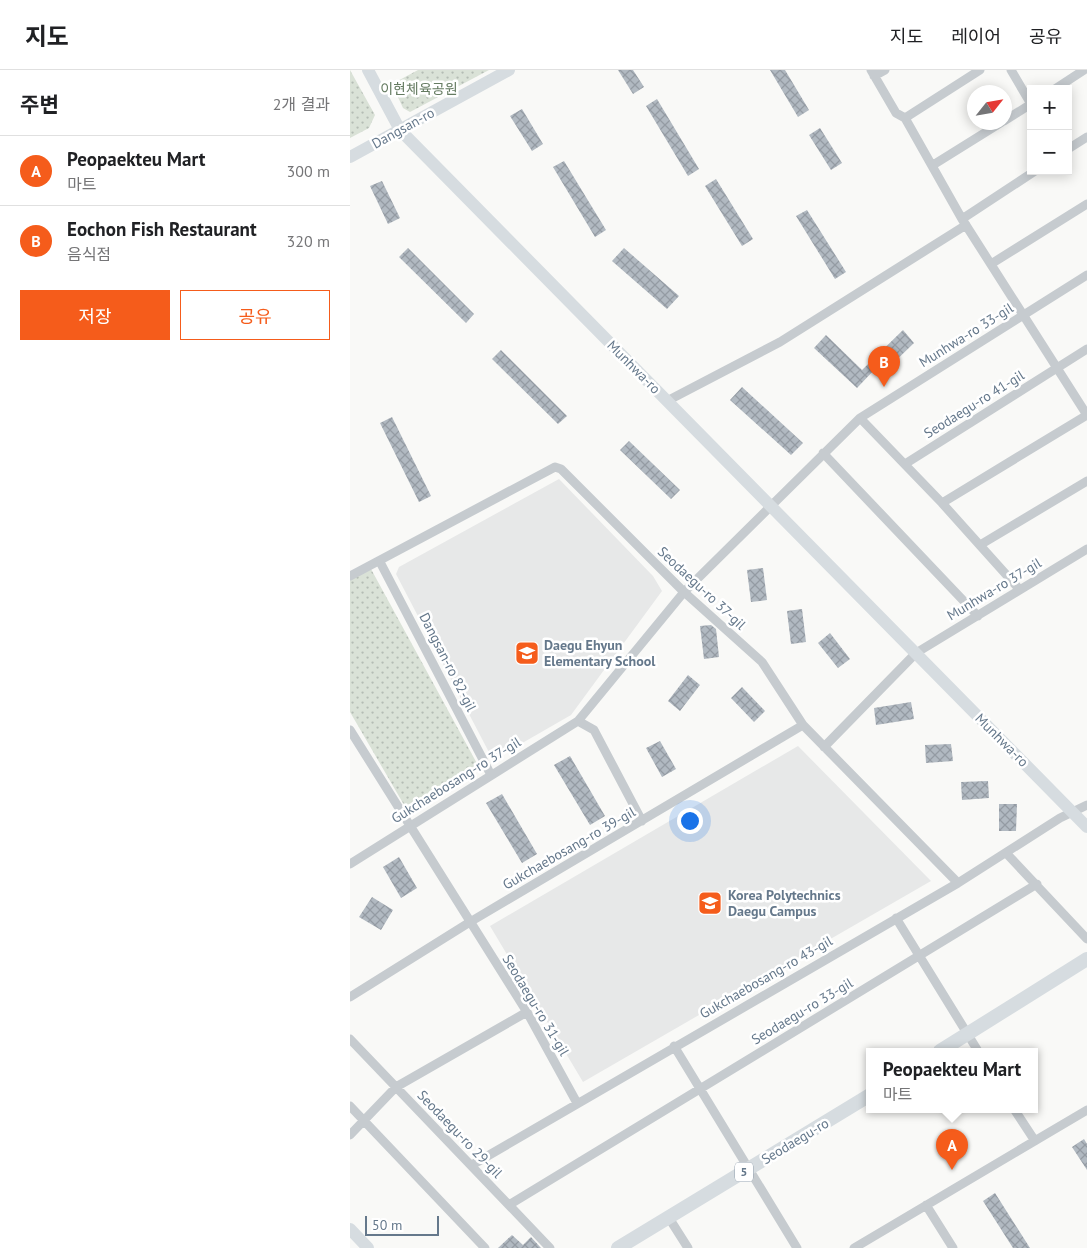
<!DOCTYPE html>
<html lang="ko">
<meta charset="utf-8">
<style>
body{margin:0;font-family:"PT Sans","Noto Sans KR",sans-serif;background:#f2f2f2;color:#202124}
.controls{position:absolute;right:15px;top:15px;display:grid;overflow:hidden;border-radius:0px;box-shadow:0 2px 12px #0003}
.controls button{width:45px;height:45px;display:grid;place-items:center;padding:0;border:0;border-bottom:1px solid #e0e0e0;background:#fff;color:#202124;font:25px sans-serif}
.compass{position:absolute;left:617px;top:15px;width:45px;height:45px;border-radius:50%;background:#fff;box-shadow:0 2px 12px #0003;rotate:59deg}
.scale{position:absolute;left:15px;bottom:12px;width:74px;box-sizing:border-box;padding-left:5px;border:2px solid #65788b;border-top:0;font-size:14px;line-height:18px;white-space:nowrap;color:#65788b;-webkit-text-stroke:4px #fff;paint-order:stroke}
.you{position:absolute;left:339px;top:750px;width:18px;height:18px;margin:-12px;border:4px solid #fff;border-radius:50%;background:#1a73e8;box-shadow:0 0 0 8px #1a73e833}
.badge{display:grid;place-items:center;width:32px;height:32px;border-radius:50%;background:#f55c1b;color:#fff;font-size:16px;font-weight:700}
.pin{position:absolute;translate:-50% -41px;filter:drop-shadow(0 1px 2px #0008)}
.pin::after{content:'';position:absolute;top:26px;width:18px;height:15px;background:inherit;clip-path:polygon(0 0,100% 0,50% 100%)}
.popup{position:absolute;left:516px;top:978px;width:172px;height:65px;box-sizing:border-box;display:grid;place-content:center;border-radius:0px;background:#fff;filter:drop-shadow(0 1px 4px #0005);font-size:16px;white-space:nowrap;color:#757577}
.popup b{font-size:19px;color:#202124}
.popup::after{content:'';position:absolute;left:50%;top:100%;margin-left:-10px;border:10px solid transparent;border-top-color:#fff}
.list{margin:0;padding:0;list-style:none}
h2{display:flex;justify-content:space-between;align-items:center;height:65px;margin:0;padding:0 20px;font-size:21px}
h2 small{font-size:16px;font-weight:400;color:#757577}
.list li{display:grid;grid-template-columns:32px 1fr auto;gap:15px;align-items:center;box-sizing:border-box;height:70px;padding:0 20px;border-top:1px solid #e0e0e0}
.list b{display:block;font-size:19px;white-space:nowrap}
.list p{margin:0;font-size:16px;white-space:nowrap;color:#757577}
.list em{font-size:16px;font-style:normal;color:#757577}
.actions{display:flex;gap:10px;padding:15px 20px}
.actions a{flex:1;padding:11px 0;border:1px solid #f55c1b;border-radius:0px;text-align:center;font-size:18px;color:#f55c1b}
.actions .main{background:#f55c1b;color:#fff}
.map{position:relative;flex:none;width:737px;height:1178px;overflow:hidden}
header{display:flex;align-items:center;gap:30px;box-sizing:border-box;height:70px;padding:0 25px;background:#fff;border-bottom:1px solid #e0e0e0}
header strong{font-size:24px}
nav{display:flex;gap:28px;margin-inline-start:auto;font-size:18px}
main{display:flex}
aside{flex:1;background:#fff}
.map>svg:first-child{display:block}
.built{fill:#e7e8e8}
.grass{fill:url(#grass-dots)}
.building{fill:url(#building-cross-hatch)}
.lines{fill:none;stroke-linecap:round;stroke-linejoin:round}
.minor{stroke:#c6cbcf;stroke-width:9}
.secondary{stroke:#d6dce0;stroke-width:12}
.primary{stroke:#d6dce0;stroke-width:14}
.labels{text-anchor:middle;stroke-width:5;stroke-linejoin:round;paint-order:stroke}
.shield{fill:#fff;stroke:#93a0ae;stroke-width:1}
.shield-label{font-size:12px;font-weight:bold;fill:#65788b}
.park-label{font-size:14px;fill:#657b61;stroke:#fff}
.street-label{font-size:14px;fill:#65788b;stroke:#fff}
.poi-label{font-size:14px;font-weight:bold;fill:#65788b;stroke:#fff;text-anchor:start}
</style>
<header>
<strong>지도</strong>
<nav><a>지도</a><a>레이어</a><a>공유</a></nav>
</header>
<main>
<aside>
<h2>주변<small>2개 결과</small></h2>
<ul class="list">
<li><span class="badge">A</span><div><b>Peopaekteu Mart</b><p>마트</p></div><em>300 m</em></li>
<li><span class="badge">B</span><div><b>Eochon Fish Restaurant</b><p>음식점</p></div><em>320 m</em></li>
</ul>
<div class="actions"><a class="main">저장</a><a>공유</a></div>
</aside>
<div class="map">
<svg width="737" height="1178" viewBox="0 0 737 1178">
<defs>
<pattern id="grass-dots" width="8" height="8" patternUnits="userSpaceOnUse" patternTransform="scale(1.25)"><rect width="8" height="8" fill="#dae2d7"/><path d="M2 2h.1M6 6h.1" fill="none" stroke="#b4bcb4" stroke-width="1.8" stroke-linecap="round"/></pattern>
<pattern id="building-cross-hatch" width="8" height="8" patternUnits="userSpaceOnUse" patternTransform="scale(1.25)"><rect width="8" height="8" fill="#b1b9c1"/><path d="M0 0l8 8M0 8l8-8" fill="none" stroke="#949ba3"/></pattern>
</defs>
<rect width="100%" height="100%" fill="#f9f9f7"/>
<!-- built -->
<path class="built" d="M209 409 303 506 312 521 221 645 143 690 46 504 49 497Z
M448 676 581 811 233 1012 140 856Z"/>
<!-- grass -->
<path class="grass" d="M0 0 25 45 19 58 0 68Z
M68 0H139L60 42 53 38 42 14Z
M21 499 130 699 57 740 0 642V510Z"/>
<!-- building -->
<path class="building" d="M268 0H283L294 17 283 24Z
M420 0H435L459 40 448 47Z
M307 29 349 99 338 106 296 36Z
M172 39 193 74 182 81 160 46Z
M470 58 492 93 481 100 459 65Z
M214 91 256 160 245 167 203 97Z
M366 109 403 169 392 176 355 116Z
M32 111 50 148 38 154 20 116Z
M457 140 496 202 485 209 446 146Z
M58 178 124 244 116 253 49 187Z
M274 178 329 226 317 239 262 191Z
M553 260 564 273 532 304 526 298 507 318 464 278 476 265 512 300Z
M151 280 217 346 208 354 142 289Z
M392 317 453 373 441 385 380 330Z
M42 347 81 426 69 432 30 353Z
M279 371 330 420 321 429 270 380Z
M413 498 417 530 401 532 397 500Z
M452 539 456 572 441 574 437 541Z
M361 555 366 559 369 587 354 589 350 556Z
M480 563 500 589 488 598 468 573Z
M338 605 350 615 330 641 318 631Z
M392 617 415 641 404 652 381 628Z
M561 632 564 649 526 655 524 638Z
M310 671 326 699 312 707 296 678Z
M601 674 603 691 576 693 575 675Z
M220 686 255 746 240 755 204 695Z
M638 711 639 728 612 730 611 712Z
M152 724 187 784 172 793 136 733Z
M649 734H667L666 761H649Z
M49 787 67 818 51 828 33 797Z
M22 827 43 840 31 860 9 847Z
M734 1069 737 1074V1100L722 1077Z
M645 1123 680 1178H663L633 1131Z
M162 1165 173 1175 181 1167 191 1178H148Z"/>
<g class="lines">
<!-- minor -->
<path class="minor" d="M521 0 546 43 555 48
M661 0 681 34
M524 6 535 0
M705 19 734 0
M555 48 612 149 737 345
M555 48 630 0
M654 51 681 34
M718 79 737 67
M583 95 652 52
M612 149 685 101
M641 194 737 134
M317 331 430 272 616 155
M510 348 592 433 670 520
M473 383 628 546
M555 394 737 279
M592 433 737 345
M630 475 737 411
M30 492 141 705
M0 506 205 397 211 399 334 522 412 592 453 655 608 813
M228 651 244 660 292 751
M0 660 177 942 227 1033
M474 677 566 583 737 479
M657 784 737 869
M0 794 228 651 334 522 510 348 737 205
M546 848 628 981
M0 927 120 852 453 655
M0 969 200 1178
M324 976 447 1178
M0 1036 135 1178
M664 1039 685 1071
M0 1065 46 1017 177 942
M122 1095 608 813 710 748 737 735
M159 1135 687 814
M576 1135 603 1178
M319 1148 338 1178
M504 1178 737 1040"/>
<!-- secondary -->
<path class="secondary" d="M18 0 50 60 737 757
M0 87 159 0
M0 1159 18 1178"/>
<!-- primary -->
<path class="primary" d="M590 981 737 889
M268 1178 520 1025"/>
</g>
<!-- icons -->
<defs>
<g id="school-square" transform="scale(1.25)"><rect x="-9" y="-9" width="18" height="18" rx="4" fill="#f55c1b" stroke="#fff"/><path d="M0-5L7-2L0 1L-7-2ZM-4 1L0 2.5L4 1V4Q0 6-4 4Z" fill="#fff"/></g>
</defs>
<g fill-rule="evenodd">
<use href="#school-square" x="177" y="583"/>
<use href="#school-square" x="360" y="833"/>
</g>
<g class="labels">
<!-- shield labels -->
<rect class="shield" x="385" y="1092.5" width="18" height="19" rx="4"/>
<g class="shield-label">
<text x="394" y="1106">5</text>
</g>
<!-- park labels -->
<g class="park-label">
<text x="69" y="24">이현체육공원</text>
</g>
<!-- street labels -->
<g class="street-label">
<text transform="translate(53 58) rotate(-29)" y="5">Dangsan-ro</text>
<text transform="translate(616 265) rotate(-32)" y="5">Munhwa-ro 33-gil</text>
<text transform="translate(284 297) rotate(45)" y="5">Munhwa-ro</text>
<text transform="translate(624 334) rotate(-32)" y="5">Seodaegu-ro 41-gil</text>
<text transform="translate(352 518) rotate(43)" y="5">Seodaegu-ro 37-gil</text>
<text transform="translate(644 519) rotate(-31)" y="5">Munhwa-ro 37-gil</text>
<text transform="translate(98 592) rotate(63)" y="5">Dangsan-ro 82-gil</text>
<text transform="translate(652 670) rotate(45)" y="5">Munhwa-ro</text>
<text transform="translate(106 710) rotate(-32)" y="5">Gukchaebosang-ro 37-gil</text>
<text transform="translate(219 778) rotate(-30)" y="5">Gukchaebosang-ro 39-gil</text>
<text transform="translate(416 907) rotate(-30)" y="5">Gukchaebosang-ro 43-gil</text>
<text transform="translate(186 935) rotate(59)" y="5">Seodaegu-ro 31-gil</text>
<text transform="translate(452 941) rotate(-31)" y="5">Seodaegu-ro 33-gil</text>
<text transform="translate(110 1064) rotate(46)" y="5">Seodaegu-ro 29-gil</text>
<text transform="translate(445 1071) rotate(-31)" y="5">Seodaegu-ro</text>
</g>
<!-- poi labels -->
<g class="poi-label">
<text x="194" y="580">Daegu Ehyun<tspan x="194" dy="16">Elementary School</tspan></text>
<text x="378" y="830">Korea Polytechnics<tspan x="378" dy="16">Daegu Campus</tspan></text>
</g>
</g>
</svg>
<div class="controls">
<button>+</button>
<button>−</button>
</div>
<svg class="compass" viewBox="-18 -18 36 36"><path d="M0-13l5 13h-10z" fill="#e53935"/><path d="M0 13l5-13h-10z" fill="#757577"/></svg>
<div class="scale">50 m</div>
<div class="you"></div>
<div class="pin badge" style="left:602px;top:1100px">A</div>
<div class="popup"><b>Peopaekteu Mart</b>마트</div>
<div class="pin badge" style="left:534px;top:317px">B</div>
</div>
</main>
